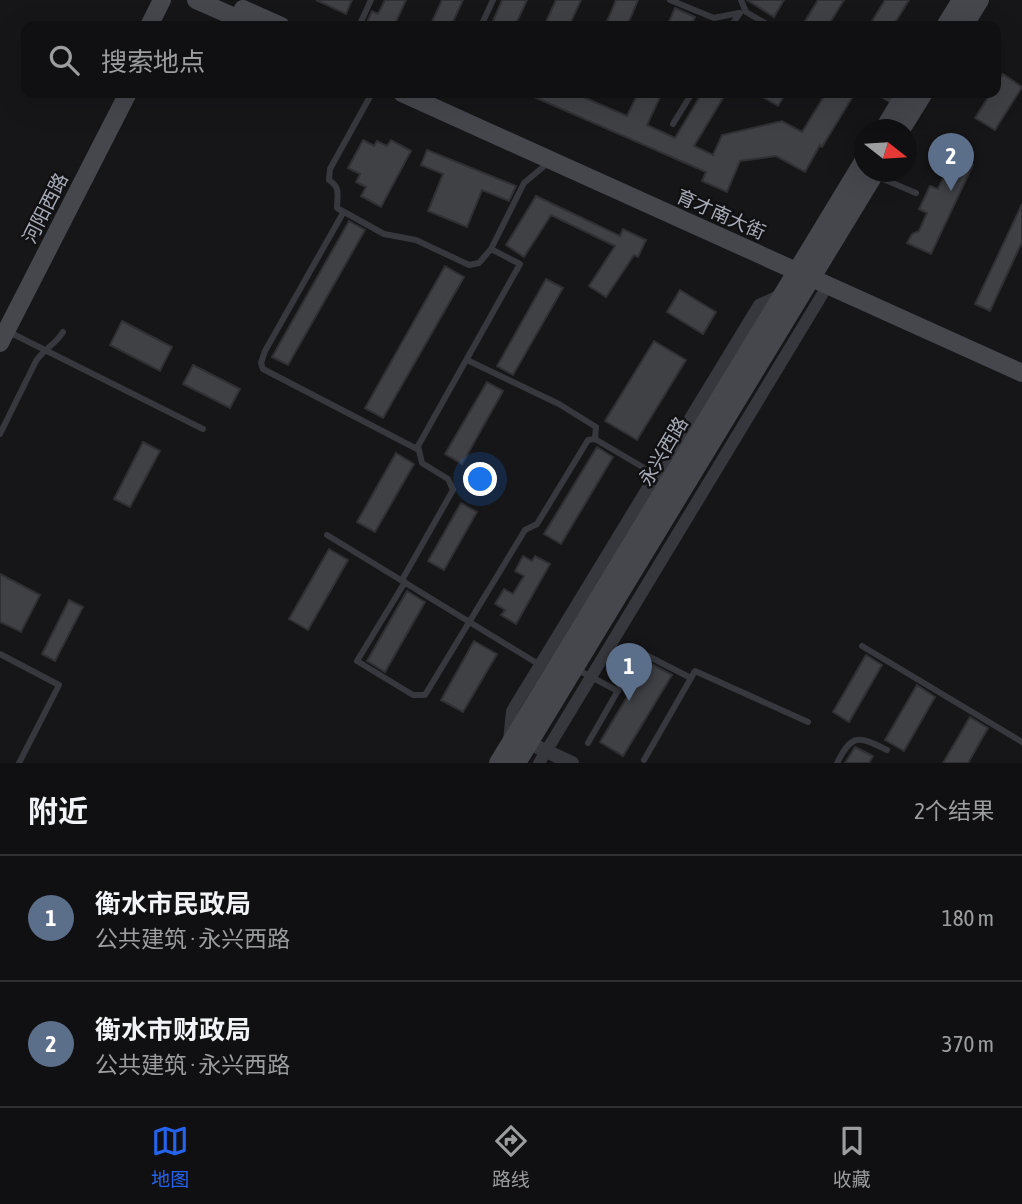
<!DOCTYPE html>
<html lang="zh">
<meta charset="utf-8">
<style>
body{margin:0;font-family:"Asap Condensed","Noto Sans SC",sans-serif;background:#19191b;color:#f1f3f6}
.compass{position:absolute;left:854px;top:119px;width:63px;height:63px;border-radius:50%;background:#101012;box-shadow:0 7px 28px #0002;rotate:107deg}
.you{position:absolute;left:481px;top:480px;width:24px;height:24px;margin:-18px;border:5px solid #fff;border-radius:50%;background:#1a73e8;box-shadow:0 0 0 10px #1a73e833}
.badge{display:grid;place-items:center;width:46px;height:46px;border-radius:50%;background:#2563eb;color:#fff;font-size:23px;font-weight:700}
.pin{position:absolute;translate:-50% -58px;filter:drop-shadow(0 2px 4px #0008)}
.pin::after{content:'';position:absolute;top:37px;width:24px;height:21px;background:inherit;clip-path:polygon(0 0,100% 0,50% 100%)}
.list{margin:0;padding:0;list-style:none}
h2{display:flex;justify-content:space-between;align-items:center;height:91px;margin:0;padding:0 28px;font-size:30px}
h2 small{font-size:23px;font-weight:400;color:#9c9d9f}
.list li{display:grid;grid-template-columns:46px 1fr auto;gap:21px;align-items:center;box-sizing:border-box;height:126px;padding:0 28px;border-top:2px solid #303032}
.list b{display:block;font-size:26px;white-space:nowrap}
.list p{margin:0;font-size:23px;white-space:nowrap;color:#9c9d9f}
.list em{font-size:23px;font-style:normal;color:#9c9d9f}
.icon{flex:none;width:38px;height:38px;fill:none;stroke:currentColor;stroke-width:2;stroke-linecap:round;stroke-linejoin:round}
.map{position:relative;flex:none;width:1022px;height:763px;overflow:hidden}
.search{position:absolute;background:#101012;box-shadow:0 7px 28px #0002;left:21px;right:21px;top:21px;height:77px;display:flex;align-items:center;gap:18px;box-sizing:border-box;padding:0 24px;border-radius:14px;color:#9c9d9f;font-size:26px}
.sheet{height:343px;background:#101012}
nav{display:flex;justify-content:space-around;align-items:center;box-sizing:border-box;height:98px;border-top:2px solid #303032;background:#101012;font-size:19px;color:#9c9d9f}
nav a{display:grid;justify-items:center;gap:4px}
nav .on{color:#2563eb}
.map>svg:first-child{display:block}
.building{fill:#404145;stroke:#303034;stroke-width:2}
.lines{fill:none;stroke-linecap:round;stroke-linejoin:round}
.service{stroke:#37383d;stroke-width:6}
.minor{stroke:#37383d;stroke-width:12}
.tertiary{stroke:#37383d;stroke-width:14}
.secondary{stroke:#45474d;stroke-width:18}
.labels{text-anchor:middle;stroke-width:5;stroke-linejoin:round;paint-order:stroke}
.street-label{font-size:19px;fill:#a8adb8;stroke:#111113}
</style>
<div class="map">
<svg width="1022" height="763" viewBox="0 0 1022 763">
<rect width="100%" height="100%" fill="#161618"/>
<!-- building -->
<path class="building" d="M316 0H352L346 14Z
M385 0H406L394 26H377L367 22 372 11 378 14Z
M442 0H463L451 26H430Z
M502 0H527L515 26H491Z
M556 0H581L569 26H544Z
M616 0H638L627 26H605Z
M747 0H784L774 17Z
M818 0H844L828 26H802Z
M885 0H909L893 26H869Z
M675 8 695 17 691 26H667Z
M1003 74 1022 87 995 130 975 118 991 93H996V85Z
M525 93H574L627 116 638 93H662L647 125 675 138 702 93H726L694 146 713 155 722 135 782 121 802 132 826 93H855L822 147 820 145 805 172 776 156 740 161 727 192 702 181 706 172Z
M756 93H786L778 106Z
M363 140 374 146 377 141 387 146 391 140 411 151 381 207 361 196 366 187 356 182 360 174 348 168Z
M427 150 516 186 509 201 482 190 467 227 428 211 443 174 421 165Z
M949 154 973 165 931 254 907 243 912 234 919 231 927 213 919 209 930 186 938 189 947 169 945 161Z
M536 196 620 236 623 229 646 240 638 257 634 255 606 297 589 286 615 246 551 215 524 257 506 245Z
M1022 204V242L990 311 975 304Z
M349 221 365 230 288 365 272 357Z
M445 266 464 277 383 418 365 408Z
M546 279 563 288 513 375 497 366Z
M680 290 716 312 703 334 667 312Z
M122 321 172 347 160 371 110 345Z
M654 341 686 360 637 440 605 421Z
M193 365 240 389 230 408 183 384Z
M487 382 503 391 462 464 445 454Z
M143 442 160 451 130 507 114 499Z
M597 447 613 457 561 544 544 534Z
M396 453 414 464 375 532 357 522Z
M461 503 477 512 444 570 428 561Z
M329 549 348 560 308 630 289 619Z
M523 556 532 561 535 556 550 564 516 624 501 615 505 610 495 604 504 589 513 594 524 576 515 571Z
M0 574 40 595 21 632 0 622Z
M407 591 425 602 385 672 367 661Z
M69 600 83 607 55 661 42 654Z
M474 641 497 654 463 712 441 700Z
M866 655 882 665 849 722 833 712Z
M648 662 672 675 623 756 600 742Z
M917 685 935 697 904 751 885 740Z
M970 717 988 728 968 763H943Z
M855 747 873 756 869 763H845Z"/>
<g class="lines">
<!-- service -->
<path class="service" d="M670 0 714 18 739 13
M741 0 746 12 770 26
M359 26 371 0
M481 26 493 0
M731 26 740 13
M372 93 330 169 329 180C341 188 337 194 337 208L384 234 416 240 469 265 479 263 491 249
M879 93 896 103
M673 124 692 93
M876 176 916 193
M343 213 265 351 261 363 263 369 417 449
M7 331 203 429
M467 360 559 404 596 427 595 439 656 475
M0 434 36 361C44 349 56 344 63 332
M327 535 540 665
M402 580 453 490 448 479 422 463 418 446 520 264 491 249 524 183 549 162
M405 582 357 661 413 695H425L525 530 537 524 588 440 595 439
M862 646 1022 742
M0 654 59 685 19 763
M576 669 618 691
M588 743 640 652 691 678
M644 760 695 671 808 722
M837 763C852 733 859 736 887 750"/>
<!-- minor -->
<path class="minor" d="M509 741 512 711 759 305 783 294
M539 763 828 285"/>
<!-- tertiary -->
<path class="tertiary" d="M529 743 572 763"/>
<!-- secondary -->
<path class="secondary" d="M196 0 255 26
M243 9 281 26
M149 26 162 0
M945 26 961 0
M964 26 980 0
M402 93 1022 373
M883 130 905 93
M901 130 924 93
M0 343 128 93
M498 763 864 160
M517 763 876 172"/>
</g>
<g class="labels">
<!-- street labels -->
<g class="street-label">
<text transform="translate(45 208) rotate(-63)" y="7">河阳西路</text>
<text transform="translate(721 214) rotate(24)" y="7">育才南大街</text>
<text transform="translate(663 451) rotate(-59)" y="7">永兴西路</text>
</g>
</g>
</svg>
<svg class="compass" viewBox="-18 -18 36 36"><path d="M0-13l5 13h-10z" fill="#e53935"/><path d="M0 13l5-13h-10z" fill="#9c9d9f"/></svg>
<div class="you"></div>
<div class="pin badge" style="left:629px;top:701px;background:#5c6f8a">1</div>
<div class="pin badge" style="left:951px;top:191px;background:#5c6f8a">2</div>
<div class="search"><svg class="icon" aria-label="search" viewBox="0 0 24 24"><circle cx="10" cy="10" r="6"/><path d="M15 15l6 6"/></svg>搜索地点</div>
</div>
<section class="sheet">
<h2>附近<small>2个结果</small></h2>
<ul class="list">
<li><span class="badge" style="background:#5c6f8a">1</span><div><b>衡水市民政局</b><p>公共建筑 · 永兴西路</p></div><em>180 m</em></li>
<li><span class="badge" style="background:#5c6f8a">2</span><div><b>衡水市财政局</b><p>公共建筑 · 永兴西路</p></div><em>370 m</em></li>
</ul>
</section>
<nav>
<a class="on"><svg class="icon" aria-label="map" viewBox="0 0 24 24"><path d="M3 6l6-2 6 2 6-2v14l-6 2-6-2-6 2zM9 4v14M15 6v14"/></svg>地图</a>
<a><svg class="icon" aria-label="directions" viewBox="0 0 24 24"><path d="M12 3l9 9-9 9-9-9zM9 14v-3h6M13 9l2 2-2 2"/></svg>路线</a>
<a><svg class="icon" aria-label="saved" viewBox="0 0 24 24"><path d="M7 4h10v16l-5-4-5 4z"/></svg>收藏</a>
</nav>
